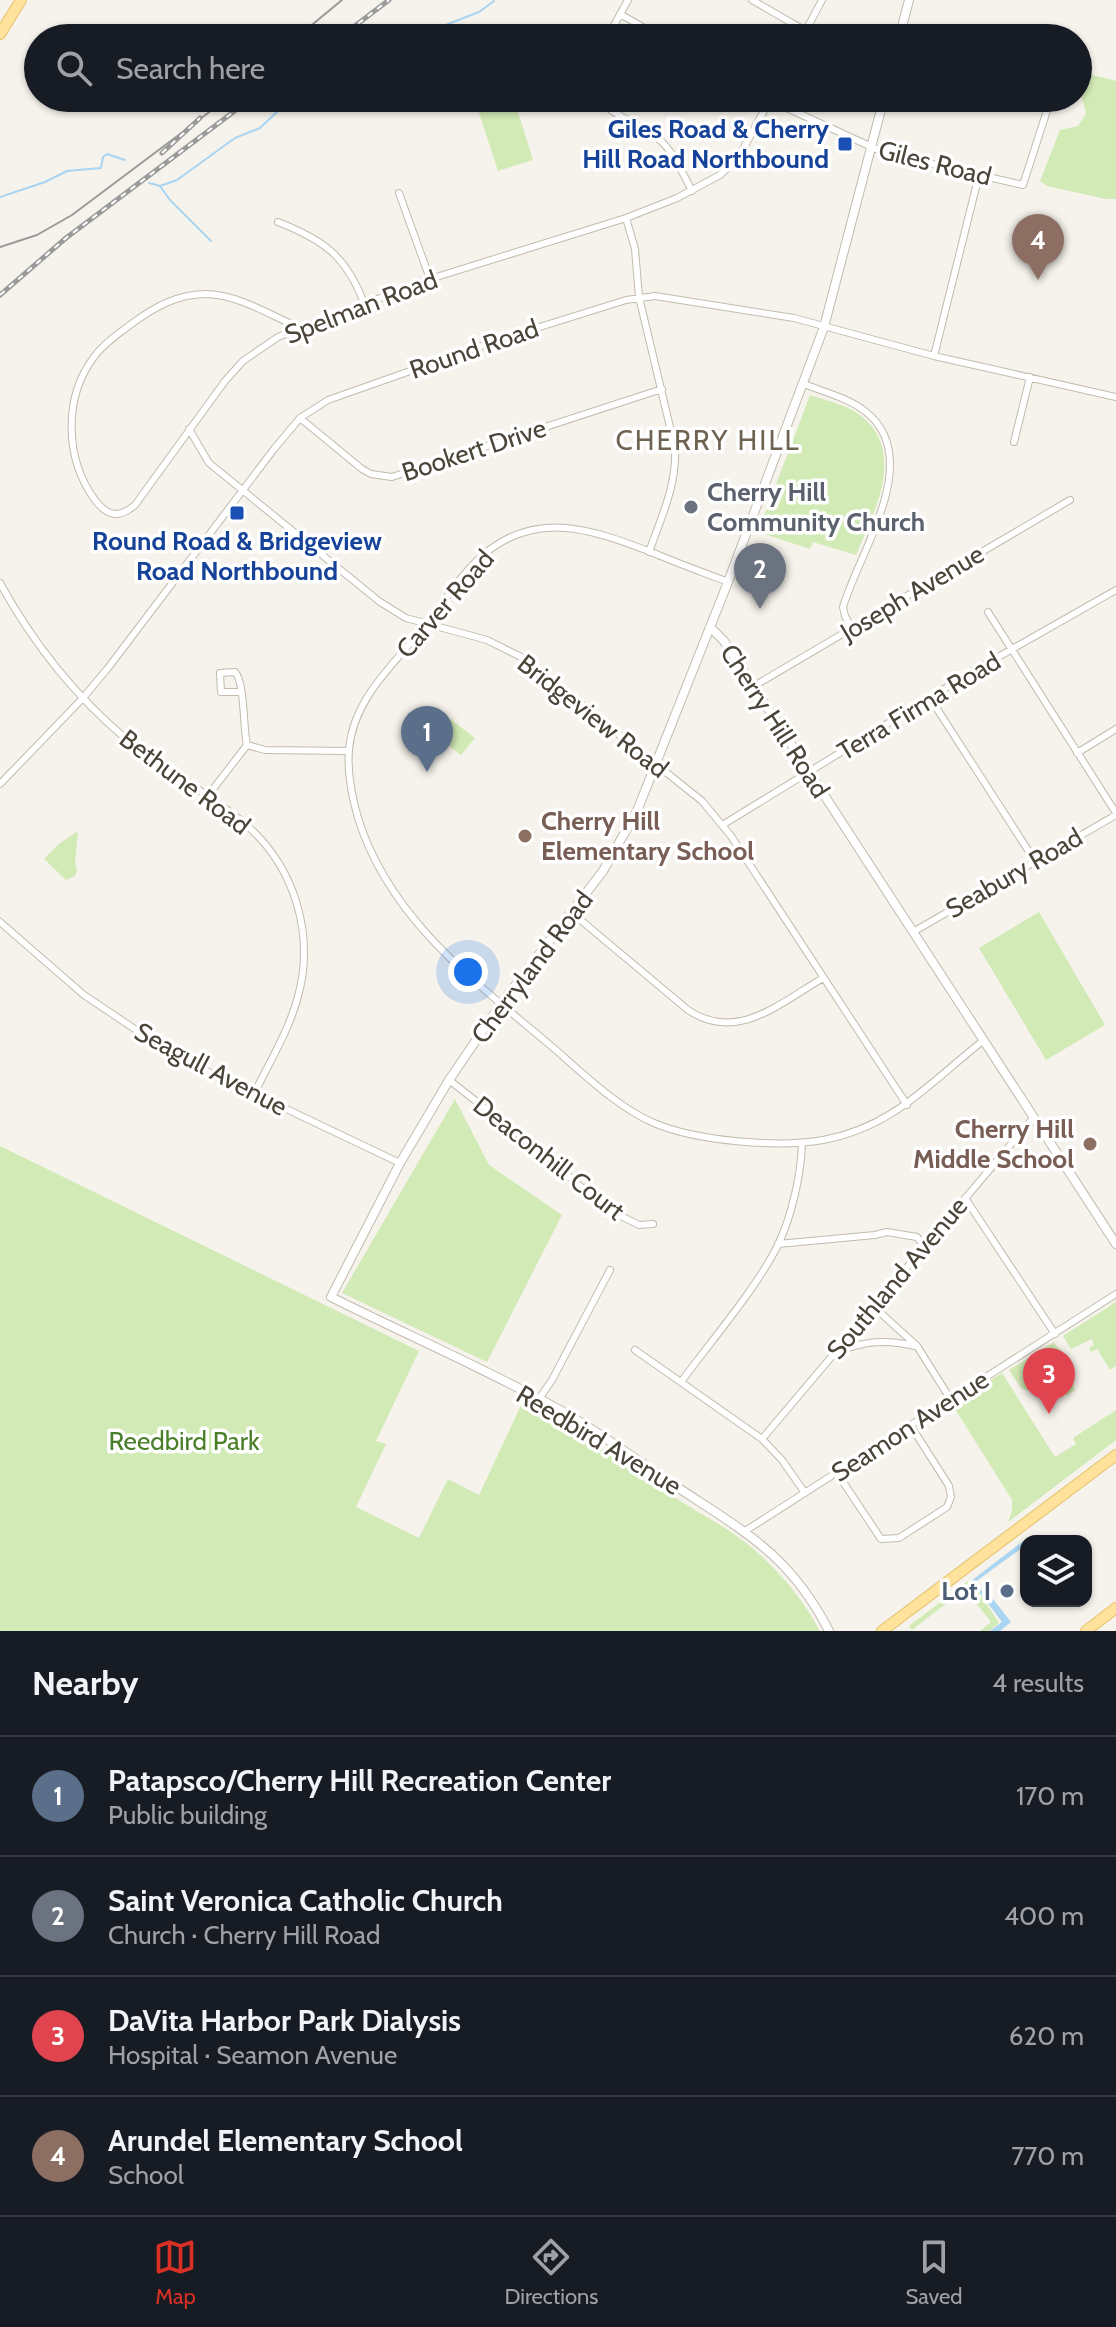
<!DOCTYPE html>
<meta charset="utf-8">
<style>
body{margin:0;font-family:Cabin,sans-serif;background:#20242c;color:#f1f3f6}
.controls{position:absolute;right:24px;bottom:24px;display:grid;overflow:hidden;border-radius:16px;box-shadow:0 2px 6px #0004}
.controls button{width:72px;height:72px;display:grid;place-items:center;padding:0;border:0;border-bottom:2px solid #363941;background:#171b24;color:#f1f3f6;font:40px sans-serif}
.you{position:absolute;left:468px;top:972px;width:28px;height:28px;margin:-20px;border:6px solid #fff;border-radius:50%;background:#1a73e8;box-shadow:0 0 0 12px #1a73e833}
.badge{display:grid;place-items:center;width:52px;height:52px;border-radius:50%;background:#d93025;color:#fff;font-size:26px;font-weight:700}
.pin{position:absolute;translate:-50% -66px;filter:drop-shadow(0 2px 4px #0008)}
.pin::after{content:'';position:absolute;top:42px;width:28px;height:24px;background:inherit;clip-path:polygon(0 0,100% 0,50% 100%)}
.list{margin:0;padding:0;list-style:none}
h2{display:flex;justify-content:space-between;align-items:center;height:104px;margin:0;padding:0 32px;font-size:34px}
h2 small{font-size:26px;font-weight:400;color:#9ea1a6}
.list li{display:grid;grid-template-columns:52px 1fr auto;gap:24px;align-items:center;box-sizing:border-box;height:120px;padding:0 32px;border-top:2px solid #363941}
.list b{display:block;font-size:30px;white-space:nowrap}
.list p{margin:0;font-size:26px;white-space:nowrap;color:#9ea1a6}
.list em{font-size:26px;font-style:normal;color:#9ea1a6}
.icon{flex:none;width:44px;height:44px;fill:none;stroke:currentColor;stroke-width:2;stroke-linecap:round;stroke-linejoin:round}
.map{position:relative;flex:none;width:1116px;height:1631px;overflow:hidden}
.search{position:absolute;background:#171b24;box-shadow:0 2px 6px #0004;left:24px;right:24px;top:24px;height:88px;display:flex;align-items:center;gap:20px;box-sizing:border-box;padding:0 28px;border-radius:44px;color:#9ea1a6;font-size:30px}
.sheet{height:584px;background:#171b24}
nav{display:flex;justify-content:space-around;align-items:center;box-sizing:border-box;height:112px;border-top:2px solid #363941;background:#171b24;font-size:22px;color:#9ea1a6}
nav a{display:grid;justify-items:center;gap:4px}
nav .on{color:#d93025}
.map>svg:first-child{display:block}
.green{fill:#d2eab5}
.water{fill:#a9d4f2}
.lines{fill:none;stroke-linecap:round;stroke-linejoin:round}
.stream{stroke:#a9d4f2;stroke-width:2}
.minor-casing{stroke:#c2bbae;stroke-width:8}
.tertiary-casing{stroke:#c2bbae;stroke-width:10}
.primary-casing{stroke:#e6c16a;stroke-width:12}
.minor{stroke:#fff;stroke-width:6}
.tertiary{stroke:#fff;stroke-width:8}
.primary{stroke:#ffe39c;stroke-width:10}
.tram{stroke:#9a9a9a;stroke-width:2}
.rail-casing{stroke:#9a9a9a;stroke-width:5}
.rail{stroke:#fff;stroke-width:2;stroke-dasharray:6;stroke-linecap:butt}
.transit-dot{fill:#1a4fb4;stroke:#fff;stroke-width:3}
.worship-dot{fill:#6b7280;stroke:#fff;stroke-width:3}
.education-dot{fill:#8d6e63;stroke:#fff;stroke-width:3}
.service-dot{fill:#5c6f8a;stroke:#fff;stroke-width:3}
.labels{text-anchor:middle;stroke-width:7;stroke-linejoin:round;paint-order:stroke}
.transit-label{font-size:26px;font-weight:bold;fill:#164399;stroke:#fff;text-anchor:end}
.street-label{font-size:26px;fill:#4b4439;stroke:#fff}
.worship-label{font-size:26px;font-weight:bold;fill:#5b616d;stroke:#fff;text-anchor:start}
.education-label{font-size:26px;font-weight:bold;fill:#785e54;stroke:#fff;text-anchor:start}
.park-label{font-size:26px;fill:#4a7f2a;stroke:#fff}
.service-label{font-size:26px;font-weight:bold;fill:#4e5e75;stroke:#fff;text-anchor:end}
.neighbourhood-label{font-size:28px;letter-spacing:2px;fill:#6e6250;stroke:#fff}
</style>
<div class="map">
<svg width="1116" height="1631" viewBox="0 0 1116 1631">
<rect width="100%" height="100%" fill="#f6f3ec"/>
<!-- green -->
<path class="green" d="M1085 73 1116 81V199H1106L1047 186 1040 181 1060 130 1078 126 1086 114C1084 98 1075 90 1080 74Z
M514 99 533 160 498 171 478 110Z
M810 395C825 400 843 404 857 413 909 449 874 512 856 555L813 542 810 549 758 532Z
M449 718 475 738 461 755 435 735Z
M78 831 75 863 77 871 75 876 66 880 44 859 60 843Z
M1039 912 1105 1025 1046 1060 979 948Z
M455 1099 489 1165 562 1215 487 1362 342 1293Z
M0 1146 419 1351 376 1441 386 1444 356 1507 419 1538 448 1479 479 1495 522 1403C576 1429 624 1463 673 1496 690 1508 708 1517 725 1528 766 1555 797 1589 820 1631H0Z
M1116 1302V1366L1110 1370 1097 1349 1091 1352 1089 1348 1094 1345 1092 1339 1071 1349 1063 1336Z
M1054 1342 1064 1356 1075 1390 1067 1396 1064 1392 1058 1396 1049 1381 1044 1384 1040 1377 1032 1382 1035 1387 1029 1391 1021 1388 1009 1370Z
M1002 1373 1055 1457 1076 1444 1073 1438 1116 1410V1440L1008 1522 1012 1511V1500L952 1404Z
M968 1581 974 1585 999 1623 989 1631H980L991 1622 965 1589 912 1630 909 1626Z"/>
<!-- water -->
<path class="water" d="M1027 1538 1029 1541H1026V1545L975 1582 983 1592 986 1590 1011 1622 1000 1631H990L1002 1622 971 1581Z"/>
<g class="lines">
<!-- stream -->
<path class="stream" d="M412 38 479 12 494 1
M149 183 160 186 177 180 235 138 260 128 279 110 283 101 289 98
M160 186 170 200 211 241
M0 197 45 182 67 171 101 168 103 157 107 154 125 160"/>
<!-- minor casing -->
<g class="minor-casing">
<path id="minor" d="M752 0 806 31
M620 14 662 38
M607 38 628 0
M802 38 822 0
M1068 38V37
M598 98C614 118 643 124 662 142 675 155 683 174 692 191
M765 98 885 153 1023 185 1051 98
M399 193 430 279
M626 218 635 249 639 297 675 448C677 485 661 518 649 552
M278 222C324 240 346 256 364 303
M298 327C270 315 239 295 207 294 177 294 154 307 130 325 117 335 103 344 94 357 63 398 65 459 95 500 107 516 119 519 135 505L225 381 243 361 278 337 430 279 626 218 677 198 720 175 738 158 771 98
M934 356 979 175
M804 384C824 392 849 398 866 412 925 459 859 552 843 607L845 616 852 629
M300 418 362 469 371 474 392 477 662 389
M189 429 209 463 380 602 406 618 487 640 523 658 702 801 731 836 907 1105
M1014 442 1030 377
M728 582C702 572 677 563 651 552 593 530 537 509 483 555 461 574 445 601 427 624 396 662 353 698 349 750 347 772 352 797 358 818 389 918 473 980 550 1045 582 1072 615 1106 654 1123 696 1141 778 1148 823 1140 894 1127 930 1082 984 1040
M0 583C33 643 73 694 125 738 163 769 207 792 244 823 295 866 316 936 297 1000 288 1032 269 1063 254 1094
M988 612 1116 813
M754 686 1070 500
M241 692H221L220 673 235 672C245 683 243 728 247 745
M930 698 1035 861
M247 745 265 750 349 751
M1077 753 1116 729
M0 784 82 699 108 668 274 449 300 418 328 400 501 339 626 300 655 296 794 318 934 356 1116 397
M207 797 247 745
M724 824 970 673 1116 590
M571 912 688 1010C737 1043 780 1003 823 978
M0 922 84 995 175 1056 400 1163
M913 932 1116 815
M449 1080 527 1141 607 1209 639 1225 653 1224
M965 1198 1055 1334
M778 1244 875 1235 887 1232 917 1237 924 1246
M873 1306 917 1346 951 1400
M635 1350 762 1439 782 1460 805 1493
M837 1352C865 1341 885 1339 915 1346
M681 1382C711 1341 756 1289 778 1245 792 1215 801 1175 802 1143
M539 1399 552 1380 610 1270
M762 1439 1034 1117
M837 1473 881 1539 899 1538 947 1507 951 1497 949 1486 911 1426
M745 1531 1116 1294"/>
</g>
<!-- tertiary casing -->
<g class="tertiary-casing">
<path id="tertiary" d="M899 38 909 0
M710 627 724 641 1116 1244
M829 1631C790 1555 745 1532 677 1487 638 1461 601 1433 560 1410 486 1369 407 1335 331 1297L400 1163 449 1080 501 1004 603 871 637 811 728 582 824 327 884 98"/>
</g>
<!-- primary casing -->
<g class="primary-casing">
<path id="primary" d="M0 34 21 0
M882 1631 1116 1455
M1086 1631 1116 1608"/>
</g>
<!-- minor -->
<use href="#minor" class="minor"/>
<!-- tertiary -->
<use href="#tertiary" class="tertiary"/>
<!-- primary -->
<use href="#primary" class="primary"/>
<!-- tram -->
<path class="tram" d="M296 38 342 0
M0 247 37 235 72 215 228 98"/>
<!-- rail casing -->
<g class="rail-casing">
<path id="rail" d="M339 38 389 0
M162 153 200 118
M0 295 66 238 252 98"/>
</g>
<!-- rail -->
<use href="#rail" class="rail"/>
</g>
<!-- markers -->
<g class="transit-dot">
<rect x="837" y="136" width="16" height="16" rx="4"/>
<rect x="229" y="505" width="16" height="16" rx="4"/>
</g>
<circle class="worship-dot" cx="691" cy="507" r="8"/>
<g class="education-dot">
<circle cx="525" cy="836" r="8"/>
<circle cx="1090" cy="1144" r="8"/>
</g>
<circle class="service-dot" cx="1007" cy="1591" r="8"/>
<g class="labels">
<!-- transit labels -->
<g class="transit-label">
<text x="829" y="138">Giles Road &amp; Cherry<tspan x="829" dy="30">Hill Road Northbound</tspan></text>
<text x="237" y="550" text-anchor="middle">Round Road &amp; Bridgeview<tspan x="237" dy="30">Road Northbound</tspan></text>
</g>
<!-- street labels -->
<g class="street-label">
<text transform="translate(935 163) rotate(14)" y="9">Giles Road</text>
<text transform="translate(361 307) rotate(-21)" y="9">Spelman Road</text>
<text transform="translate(474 349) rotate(-19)" y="9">Round Road</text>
<text transform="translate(474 450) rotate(-18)" y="9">Bookert Drive</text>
<text transform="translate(912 593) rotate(-31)" y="9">Joseph Avenue</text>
<text transform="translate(445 604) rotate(-49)" y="9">Carver Road</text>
<text transform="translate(919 706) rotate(-31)" y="9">Terra Firma Road</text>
<text transform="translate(593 716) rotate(38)" y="9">Bridgeview Road</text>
<text transform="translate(775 721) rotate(57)" y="9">Cherry Hill Road</text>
<text transform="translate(185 782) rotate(37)" y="9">Bethune Road</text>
<text transform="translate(1014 873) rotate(-30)" y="9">Seabury Road</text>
<text transform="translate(532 967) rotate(-53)" y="9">Cherryland Road</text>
<text transform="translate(211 1069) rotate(28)" y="9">Seagull Avenue</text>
<text transform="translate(549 1158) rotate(38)" y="9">Deaconhill Court</text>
<text transform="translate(897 1278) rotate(-50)" y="9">Southland Avenue</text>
<text transform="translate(910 1426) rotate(-33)" y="9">Seamon Avenue</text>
<text transform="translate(599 1440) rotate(31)" y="9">Reedbird Avenue</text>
</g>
<!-- worship labels -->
<g class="worship-label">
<text x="707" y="501">Cherry Hill<tspan x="707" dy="30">Community Church</tspan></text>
</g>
<!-- education labels -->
<g class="education-label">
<text x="541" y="830">Cherry Hill<tspan x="541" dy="30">Elementary School</tspan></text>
<text x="1074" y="1138" text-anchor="end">Cherry Hill<tspan x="1074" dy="30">Middle School</tspan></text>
</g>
<!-- park labels -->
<g class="park-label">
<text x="184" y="1450">Reedbird Park</text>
</g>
<!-- service labels -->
<g class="service-label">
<text x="991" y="1600">Lot I</text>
</g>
<!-- neighbourhood labels -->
<g class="neighbourhood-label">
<text x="708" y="450">CHERRY HILL</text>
</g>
</g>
</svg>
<div class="controls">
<button><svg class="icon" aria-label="layers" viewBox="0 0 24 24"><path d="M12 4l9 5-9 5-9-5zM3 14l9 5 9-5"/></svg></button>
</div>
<div class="you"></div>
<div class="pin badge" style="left:427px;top:772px;background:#5c6f8a">1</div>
<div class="pin badge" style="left:760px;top:609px;background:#6b7280">2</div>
<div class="pin badge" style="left:1049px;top:1414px;background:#e0444e">3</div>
<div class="pin badge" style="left:1038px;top:280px;background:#8d6e63">4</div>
<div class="search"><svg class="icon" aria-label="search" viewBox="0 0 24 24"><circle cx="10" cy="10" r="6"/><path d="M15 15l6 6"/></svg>Search here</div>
</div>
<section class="sheet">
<h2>Nearby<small>4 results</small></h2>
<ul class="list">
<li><span class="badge" style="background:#5c6f8a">1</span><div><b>Patapsco/Cherry Hill Recreation Center</b><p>Public building</p></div><em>170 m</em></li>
<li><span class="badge" style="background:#6b7280">2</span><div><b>Saint Veronica Catholic Church</b><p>Church · Cherry Hill Road</p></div><em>400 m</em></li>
<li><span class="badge" style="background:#e0444e">3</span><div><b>DaVita Harbor Park Dialysis</b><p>Hospital · Seamon Avenue</p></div><em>620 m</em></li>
<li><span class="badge" style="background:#8d6e63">4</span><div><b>Arundel Elementary School</b><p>School</p></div><em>770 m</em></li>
</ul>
</section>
<nav>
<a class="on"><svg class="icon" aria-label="map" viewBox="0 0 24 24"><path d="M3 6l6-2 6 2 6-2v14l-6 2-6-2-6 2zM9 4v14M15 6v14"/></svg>Map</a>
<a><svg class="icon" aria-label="directions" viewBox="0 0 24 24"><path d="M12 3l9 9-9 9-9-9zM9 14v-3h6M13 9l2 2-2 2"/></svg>Directions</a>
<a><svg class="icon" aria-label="saved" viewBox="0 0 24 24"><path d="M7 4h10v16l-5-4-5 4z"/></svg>Saved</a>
</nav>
